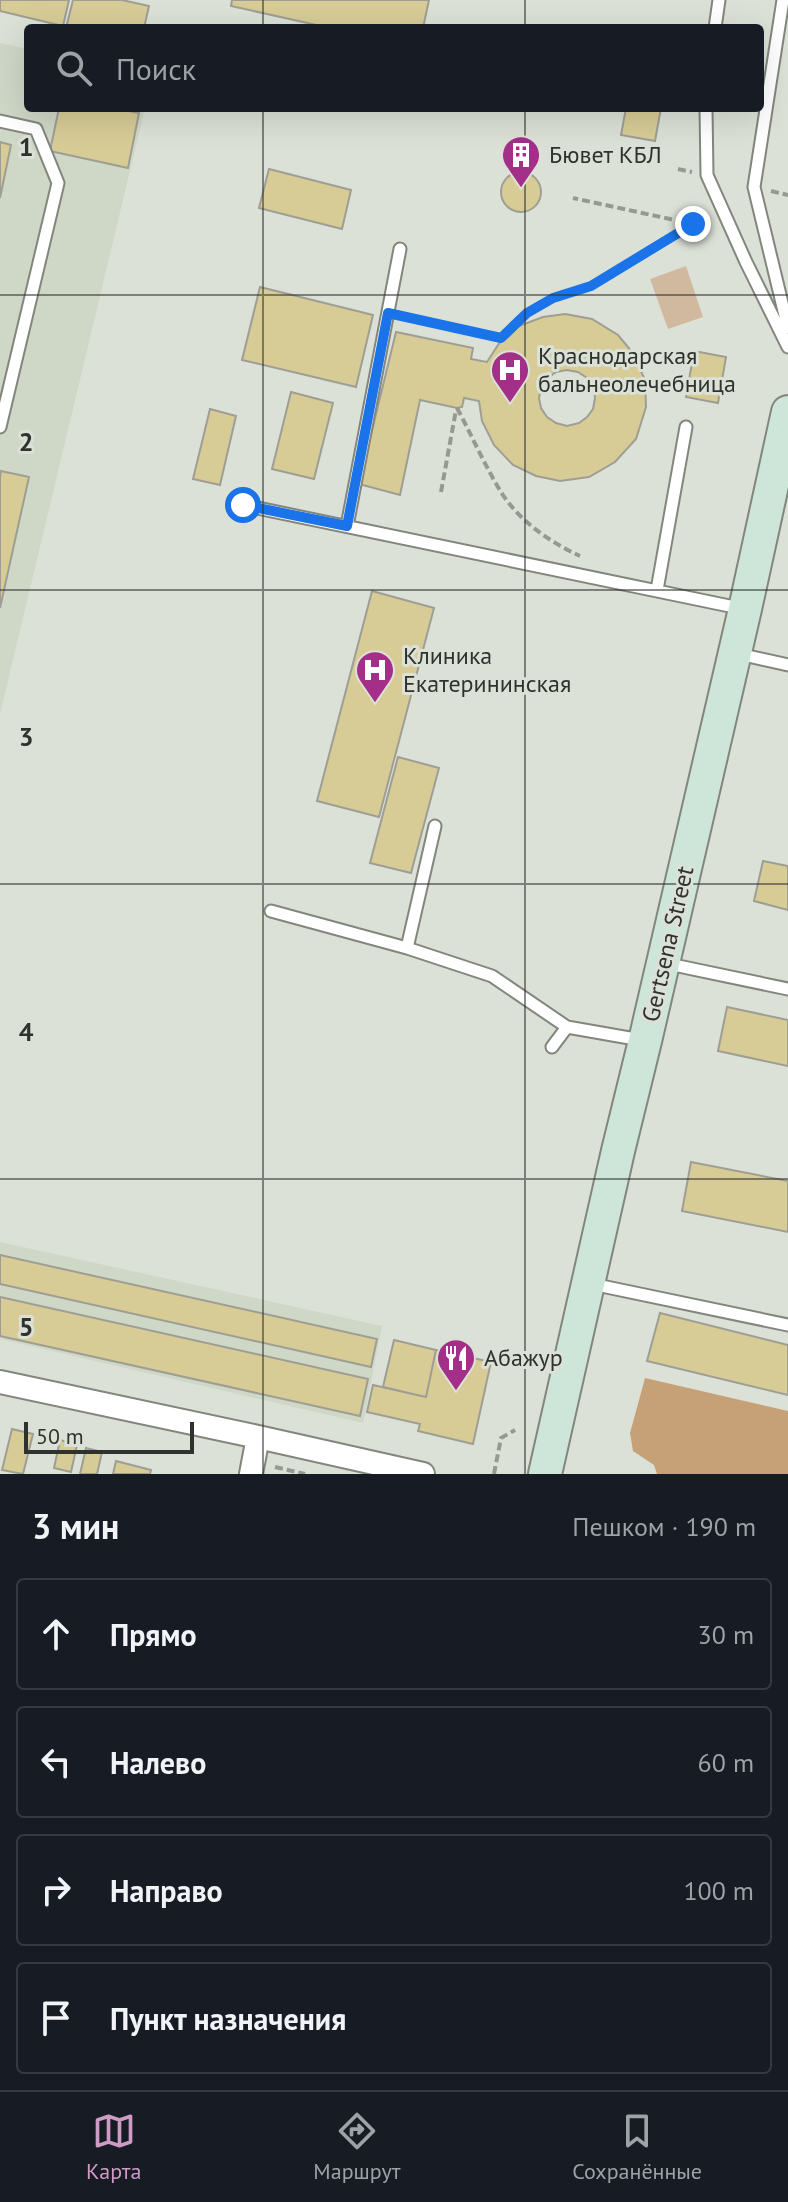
<!DOCTYPE html>
<html lang="ru">
<meta charset="utf-8">
<style>
body{margin:0;font-family:"PT Sans",sans-serif;background:#20242c;color:#f1f3f6}
.scale{position:absolute;left:24px;bottom:20px;width:170px;box-sizing:border-box;padding-left:8px;border:4px solid #30322e;border-top:0;font-size:22px;line-height:28px;white-space:nowrap;color:#30322e;-webkit-text-stroke:6px #dce1d7;paint-order:stroke}
.stop{position:absolute;width:24px;height:24px;margin:-18px;border:6px solid #1a73e8;border-radius:50%;background:#fff}
.stop.end{background:#1a73e8;border-color:#fff;box-shadow:0 2px 8px #0008}
.list{margin:0;padding:0;list-style:none}
h2{display:flex;justify-content:space-between;align-items:center;height:104px;margin:0;padding:0 32px;font-size:34px}
h2 small{font-size:26px;font-weight:400;color:#9ea1a6}
.list li{display:grid;grid-template-columns:52px 1fr auto;gap:24px;align-items:center;box-sizing:border-box;height:112px;margin:0 16px 16px;padding:0 16px;border:2px solid #363941;border-radius:8px}
.list b{display:block;font-size:30px;white-space:nowrap}
.list em{font-size:26px;font-style:normal;color:#9ea1a6}
.icon{flex:none;width:44px;height:44px;fill:none;stroke:currentColor;stroke-width:2;stroke-linecap:round;stroke-linejoin:round}
.map{position:relative;flex:none;width:788px;height:1474px;overflow:hidden}
.search{position:absolute;background:#171b24;box-shadow:0 8px 32px #0002;left:24px;right:24px;top:24px;height:88px;display:flex;align-items:center;gap:20px;box-sizing:border-box;padding:0 28px;border-radius:8px;color:#9ea1a6;font-size:30px}
.sheet{height:616px;background:#171b24}
nav{display:flex;justify-content:space-around;align-items:center;box-sizing:border-box;height:112px;border-top:2px solid #363941;background:#171b24;font-size:22px;color:#9ea1a6}
nav a{display:grid;justify-items:center;gap:4px}
nav .on{color:#ce9bc4}
.map>svg:first-child{display:block}
.built{fill:#cfd7c7}
.green{fill:#d1b9a0}
.forest{fill:#c6a077}
.building{fill:#d7cc96;stroke:#9f9e94;stroke-width:2;fill-rule:evenodd}
.lines{fill:none;stroke-linecap:round;stroke-linejoin:round}
.lane-casing{stroke:#82867d;stroke-width:15}
.street-casing{stroke:#82867d;stroke-width:26}
.secondary-casing{stroke:#82867d;stroke-width:36}
.path{stroke:#959991;stroke-width:4;stroke-dasharray:8 4;stroke-linecap:butt}
.lane{stroke:#fff;stroke-width:11}
.street{stroke:#fff;stroke-width:22}
.secondary{stroke:#cee6d9;stroke-width:32}
.route{stroke:#1a73e8;stroke-width:10}
.grid{fill:none;stroke:#30322e;stroke-width:2;stroke-opacity:0.55}
.labels{text-anchor:middle;stroke-width:6;stroke-linejoin:round;paint-order:stroke}
.poi-label{font-size:24px;fill:#30322e;stroke:#dce1d7;text-anchor:start}
.street-label{font-size:24px;fill:#30322e;stroke:#dce1d7}
.grid-label{font-size:26px;text-anchor:middle;font-weight:bold;fill:#30322e;stroke:#dce1d7;stroke-width:6;stroke-linejoin:round;paint-order:stroke}
</style>
<div class="map">
<svg width="788" height="1474" viewBox="0 0 788 1474">
<rect width="100%" height="100%" fill="#dce1d7"/>
<!-- built -->
<path class="built" d="M0 43 28 49V108H145L0 714Z
M0 1242 382 1326 363 1423 0 1339Z"/>
<!-- green -->
<path class="green" d="M686 266 703 317 668 329 650 279Z"/>
<!-- forest -->
<path class="forest" d="M645 1378 788 1411V1474H657L654 1465 633 1451 630 1433Z"/>
<!-- building -->
<path class="building" d="M0 0H69L63 26 0 11Z
M73 0H122L149 6 144 28H66Z
M232 0H429L423 28H330L231 6Z
M59 108H113L139 113 128 168 50 151Z
M626 108H661L655 141 621 135Z
M0 142 11 145 0 198Z
M269 169 351 190 342 229 259 208Z
M501 192a20 20 0 1 1 40 0a20 20 0 1 1-40 0Z
M260 287 373 315 356 387 242 360Z
M565 314 592 319 618 335 633 353 645 380 646 407 636 439 615 462 589 477 560 481 536 476 513 465 494 445 482 421 479 401 464 398 462 407 457 408 420 400 400 495 359 484 396 332 473 348 471 359 487 362 500 342 519 326 543 317ZM567 370 578 372 587 378 594 389 595 398 593 409 587 417 579 423 567 426 556 423 547 417 541 408 539 398 541 387 548 378 556 372Z
M694 351 726 357 718 403 686 397Z
M291 392 333 403 314 479 272 469Z
M210 409 236 416 220 485 193 479Z
M1 471 29 477 0 608V477Z
M372 591 434 608 379 817 317 801Z
M398 757 439 768 411 873 370 863Z
M763 861 788 866V910L754 901Z
M727 1007 788 1020V1066L718 1051Z
M691 1162 788 1181V1232L682 1211Z
M0 1255 377 1339 371 1367 0 1284Z
M0 1297 368 1379 360 1416 0 1336Z
M660 1313 788 1345V1395L647 1361Z
M394 1340 436 1350 426 1397 383 1387Z
M436 1350 491 1362 473 1444 418 1431 420 1424 367 1412 373 1385 426 1397Z
M12 1429 33 1434 23 1474 2 1470Z
M60 1440 77 1445 71 1472 54 1468Z
M86 1448 102 1452 97 1474H80Z
M116 1461 151 1470 150 1474H113Z"/>
<g class="lines">
<!-- lane casing -->
<g class="lane-casing">
<path id="lane" d="M783 0 754 187 788 328
M715 28 719 0
M706 108 707 175 746 262 788 347
M0 121 36 129 58 183 0 427
M243 505 744 609
M347 526 400 249
M657 590 686 427
M739 654 788 665
M271 911 407 948 492 976 567 1027
M407 948 435 826
M664 963 788 989
M552 1047 567 1027 641 1040
M592 1284 788 1325"/>
</g>
<!-- street casing -->
<g class="street-casing">
<path id="street" d="M0 1382 258 1437 423 1474
M251 1474 258 1437"/>
</g>
<!-- secondary casing -->
<g class="secondary-casing">
<path id="secondary" d="M545 1474 618 1151 645 1041 745 609 788 412"/>
</g>
<!-- path -->
<path class="path" d="M678 169 692 172
M771 191 788 195
M402 317 501 338 527 313 553 298 591 286 693 224 573 198
M457 408C472 436 485 466 501 492 519 521 550 542 580 556
M441 492 456 410
M275 1467 305 1474
M494 1474 501 1438 515 1430"/>
<!-- lane -->
<use href="#lane" class="lane"/>
<!-- street -->
<use href="#street" class="street"/>
<!-- secondary -->
<use href="#secondary" class="secondary"/>
</g>
<g class="lines">
<!-- route -->
<path class="route" d="M243 505 347 526 388 313 501 338 527 313 553 298 591 286 693 224"/>
</g>
<!-- grid -->
<path class="grid" d="M263 0V28M525 0V28M263 108V1474M525 108V1474M0 295H788M0 590H788M0 884H788M0 1179H788"/>
<!-- icons -->
<defs>
<g id="building-pin" transform="scale(2)"><path d="M0 17L-7.5 6A9.5 9.5 0 1 1 7.5 6Z" fill="#a32f88" stroke="#dce1d7"/><path d="M-4-6H4V6H1V3H-1V6H-4ZM-2.5-4.3h1.7v1.8h-1.7ZM.8-4.3h1.7v1.8H.8ZM-2.5-1h1.7V.8h-1.7ZM.8-1h1.7V.8H.8Z" fill="#fff"/></g>
<g id="hospital-pin" transform="scale(2)"><path d="M0 17L-7.5 6A9.5 9.5 0 1 1 7.5 6Z" fill="#a32f88" stroke="#dce1d7"/><path d="M-5-5h3v3.5h4V-5h3V5h-3V1.5h-4V5h-3Z" fill="#fff"/></g>
<g id="restaurant-pin" transform="scale(2)"><path d="M0 17L-7.5 6A9.5 9.5 0 1 1 7.5 6Z" fill="#a32f88" stroke="#dce1d7"/><path d="M-5-6h1v4h1v-4h1v4h1v-4h1v5L-1.5 .5V6h-2V.5L-5-1ZM5-6V6H3V1.5H1.5Q1.5-4 5-6Z" fill="#fff"/></g>
</defs>
<g fill-rule="evenodd">
<use href="#building-pin" x="521" y="155"/>
<use href="#hospital-pin" x="510" y="370"/>
<use href="#hospital-pin" x="375" y="670"/>
<use href="#restaurant-pin" x="456" y="1358"/>
</g>
<g class="labels">
<!-- poi labels -->
<g class="poi-label">
<text x="549" y="163">Бювет КБЛ</text>
<text x="538" y="364">Краснодарская<tspan x="538" dy="28">бальнеолечебница</tspan></text>
<text x="403" y="664">Клиника<tspan x="403" dy="28">Екатерининская</tspan></text>
<text x="484" y="1366">Абажур</text>
</g>
<!-- street labels -->
<g class="street-label">
<text transform="translate(668 944) rotate(-77)" y="8">Gertsena Street</text>
</g>
</g>
<g class="grid-label">
<text x="26" y="156">1</text>
<text x="26" y="451">2</text>
<text x="26" y="746">3</text>
<text x="26" y="1041">4</text>
<text x="26" y="1336">5</text>
</g>
</svg>
<div class="scale">50 m</div>
<div class="stop" style="left:243px;top:505px"></div>
<div class="stop end" style="left:693px;top:224px"></div>
<div class="search"><svg class="icon" aria-label="search" viewBox="0 0 24 24"><circle cx="10" cy="10" r="6"/><path d="M15 15l6 6"/></svg>Поиск</div>
</div>
<section class="sheet">
<h2>3 мин<small>Пешком · 190 m</small></h2>
<ul class="list">
<li><svg class="icon" aria-label="ahead" viewBox="0 0 24 24"><path d="M12 20V5M6 11l6-6 6 6"/></svg><div><b>Прямо</b></div><em>30 m</em></li>
<li><svg class="icon" aria-label="left" viewBox="0 0 24 24"><path d="M17 20v-9H6M10 6l-5 5 5 5"/></svg><div><b>Налево</b></div><em>60 m</em></li>
<li><svg class="icon" aria-label="right" viewBox="0 0 24 24"><path d="M7 20v-9h11M14 6l5 5-5 5"/></svg><div><b>Направо</b></div><em>100 m</em></li>
<li><svg class="icon" aria-label="arrive" viewBox="0 0 24 24"><path d="M6 21V4h12l-3 4 3 4H6"/></svg><div><b>Пункт назначения</b></div></li>
</ul>
</section>
<nav>
<a class="on"><svg class="icon" aria-label="map" viewBox="0 0 24 24"><path d="M3 6l6-2 6 2 6-2v14l-6 2-6-2-6 2zM9 4v14M15 6v14"/></svg>Карта</a>
<a><svg class="icon" aria-label="directions" viewBox="0 0 24 24"><path d="M12 3l9 9-9 9-9-9zM9 14v-3h6M13 9l2 2-2 2"/></svg>Маршрут</a>
<a><svg class="icon" aria-label="saved" viewBox="0 0 24 24"><path d="M7 4h10v16l-5-4-5 4z"/></svg>Сохранённые</a>
</nav>
